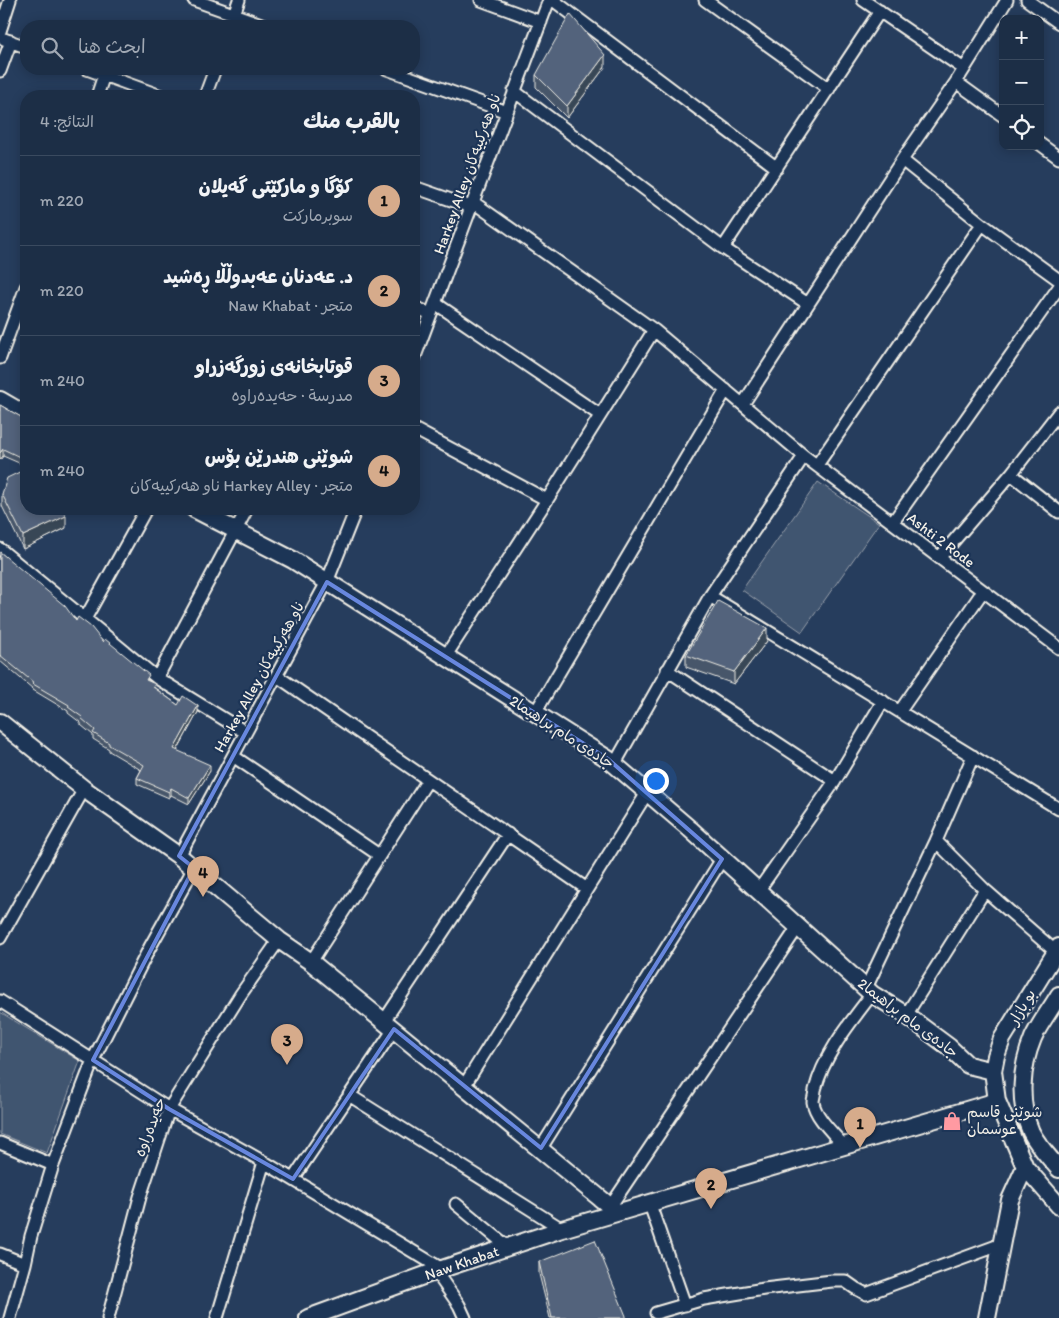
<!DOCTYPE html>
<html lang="ar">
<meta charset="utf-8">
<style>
body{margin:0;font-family:Itim,"Playpen Sans Arabic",sans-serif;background:#25364d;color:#f1f3f6;direction:rtl}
.controls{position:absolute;right:15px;top:15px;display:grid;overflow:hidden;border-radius:10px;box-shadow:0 2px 12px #0003}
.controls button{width:45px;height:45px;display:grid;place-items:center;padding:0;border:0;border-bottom:1px solid #3a4a5f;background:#1c2e46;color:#f1f3f6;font:25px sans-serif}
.you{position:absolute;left:655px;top:780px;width:18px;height:18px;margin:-12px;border:4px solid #fff;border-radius:50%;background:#1a73e8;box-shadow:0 0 0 8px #1a73e833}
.badge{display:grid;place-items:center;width:32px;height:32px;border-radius:50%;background:#d6ab8b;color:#111;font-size:16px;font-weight:700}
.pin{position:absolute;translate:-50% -41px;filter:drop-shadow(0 1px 2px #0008)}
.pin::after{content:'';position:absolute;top:26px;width:18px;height:15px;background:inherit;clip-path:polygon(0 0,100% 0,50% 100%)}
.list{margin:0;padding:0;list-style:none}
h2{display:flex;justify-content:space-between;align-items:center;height:65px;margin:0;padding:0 20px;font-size:21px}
h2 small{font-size:16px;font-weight:400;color:#a0a8b3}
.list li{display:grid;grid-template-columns:32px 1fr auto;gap:15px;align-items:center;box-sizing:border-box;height:90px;padding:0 20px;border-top:1px solid #3a4a5f}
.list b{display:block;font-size:19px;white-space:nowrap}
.list p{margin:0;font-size:16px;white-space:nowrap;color:#a0a8b3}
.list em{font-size:16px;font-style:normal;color:#a0a8b3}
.icon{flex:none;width:28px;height:28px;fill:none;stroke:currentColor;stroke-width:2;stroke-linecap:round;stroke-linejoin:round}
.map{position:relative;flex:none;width:1059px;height:1318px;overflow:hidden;direction:ltr}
.search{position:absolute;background:#1c2e46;box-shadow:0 2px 12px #0003;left:20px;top:20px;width:400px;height:55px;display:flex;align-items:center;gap:12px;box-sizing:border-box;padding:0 18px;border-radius:20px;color:#a0a8b3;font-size:19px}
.panel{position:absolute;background:#1c2e46;box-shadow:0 2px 12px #0003;left:20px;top:90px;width:400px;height:425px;border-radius:20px;direction:rtl}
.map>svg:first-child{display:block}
.green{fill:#40546f;stroke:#9aa2ac}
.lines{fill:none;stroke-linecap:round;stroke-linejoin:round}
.street-casing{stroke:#f4f1e8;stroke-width:15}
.secondary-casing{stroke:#f4f1e8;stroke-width:20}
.street{stroke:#1d3557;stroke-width:11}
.secondary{stroke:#1d3557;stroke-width:16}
.wall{fill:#47566a;stroke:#f4f1e8}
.shaded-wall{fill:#394656;stroke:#f4f1e8}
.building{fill:#52647b;stroke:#f4f1e8}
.marked{fill:none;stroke:#6887de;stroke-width:4;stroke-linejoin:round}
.labels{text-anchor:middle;stroke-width:4.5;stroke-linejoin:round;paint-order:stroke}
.street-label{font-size:15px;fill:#f4f1e8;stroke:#1d3557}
.poi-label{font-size:15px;fill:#f4f1e8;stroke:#1d3557;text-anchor:start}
</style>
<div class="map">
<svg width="1059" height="1318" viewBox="0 0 1059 1318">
<rect width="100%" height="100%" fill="#263d5d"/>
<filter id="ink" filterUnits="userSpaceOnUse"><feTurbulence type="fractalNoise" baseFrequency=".02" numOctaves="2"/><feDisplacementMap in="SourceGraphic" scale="10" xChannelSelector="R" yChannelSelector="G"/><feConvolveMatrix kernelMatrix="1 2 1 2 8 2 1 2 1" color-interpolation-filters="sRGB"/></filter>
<g filter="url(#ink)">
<!-- green -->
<path class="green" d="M818 482 879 523 802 632 742 590Z
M0 1012 80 1061 47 1153 0 1134Z"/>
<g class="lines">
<!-- street casing -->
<g class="street-casing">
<path id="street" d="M194 0 267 26
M481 0 541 22
M553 0 777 168
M705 0 829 89
M863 0 964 69
M1027 0 1059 23
M230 26 239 0
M0 31 10 0
M4 39 26 47
M87 69 161 96
M387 69 507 112
M0 71 11 41
M956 82 1003 116
M514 91 723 248 808 304
M97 96 104 75
M205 96 215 69
M1040 144 1059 158
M902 160 982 224 1059 280
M414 187 471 207
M473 202 654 330 804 456 1059 648
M723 248 880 11
M435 303 600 415
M414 307 431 314
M0 358 26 287
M414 359 549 0
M743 404 902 160 956 82 1007 0
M414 429 547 500
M817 465 982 224
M1011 474 1059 512
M893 522 1059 287
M0 549 157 678 247 509
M940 557 1011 474 1059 412
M710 596 1059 809
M85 619 146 509
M445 657 547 500 654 330
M667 670 835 781
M277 676 587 889
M157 678 245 732
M900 711 983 591
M535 713 726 390
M233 756 379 855
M614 765 710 596 804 456
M936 841 985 890 1056 952
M179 856 327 582 356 509
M758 891 835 781 883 701
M0 938 84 789
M311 962 428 780
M866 988 936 841 973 756
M0 1001 169 1109 264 1162 442 1269
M906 1015 985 890
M384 1021 508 834
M464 1086 647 793
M349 1095 562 1229
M0 1143 53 1165
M844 1146C835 1135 815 1117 813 1102 813 1098 815 1094 815 1090 824 1054 850 1023 872 994
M541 1148 722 859
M293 1179 394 1029
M649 1202 685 1305
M456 1204 508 1247
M610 1207 798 927
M0 1254 25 1264
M436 1272 459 1305 465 1318
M656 1313 704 1299 764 1289 832 1281H845L855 1288 866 1294 1002 1244
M10 1318 25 1264 31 1236 53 1165 93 1060 150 947 194 868
M108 1318 140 1197 169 1109 241 994 279 940
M217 1318 264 1162"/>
</g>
<!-- secondary casing -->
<g class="secondary-casing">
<path id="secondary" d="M0 400 26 415
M194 509 293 560 608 759 690 829 872 994 906 1015 949 1047 968 1065 993 1071
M0 722 84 789 179 856 279 940 311 962 617 1212
M1059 947 1002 1039 996 1056 993 1071 997 1101 1025 1167 1059 1206
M1059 995C1051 1009 1039 1024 1033 1038 1021 1067 1018 1103 1031 1132 1038 1146 1049 1157 1059 1169
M308 1318 442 1269 562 1229 997 1101
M987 1318 1010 1200 1025 1167"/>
</g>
<!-- street -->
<use href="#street" class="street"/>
<!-- secondary -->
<use href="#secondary" class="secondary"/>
</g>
<!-- wall -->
<path class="wall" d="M605 67 567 118 536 87V75Z
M0 405 21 417H26V466L3 456 0 460Z
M2 494 66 528 23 549 2 506Z
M0 552 76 621 103 642 149 681 155 688 178 705 198 712 177 751 210 771 189 804 171 795 169 798 137 784V778L141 770 109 751V749L93 739V735L81 725V723L68 713V711L33 690V689L0 661Z
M767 641 734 684 686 667V655Z
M539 1262 626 1318H550L539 1274Z"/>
<!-- shaded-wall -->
<path class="shaded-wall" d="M605 55V67L567 118V106Z
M3 449V456L0 460V453Z
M66 516V528L23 549V536Z
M767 628V641L734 684V672Z
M198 706V712L174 756V749Z
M210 765V771L189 804V798Z
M171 788V795L169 798V792Z"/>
<!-- building -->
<path class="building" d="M570 14 605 55 567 106 536 75Z
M0 405 21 417H26V460L3 449 0 453Z
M26 469V509H63L66 516 23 536 2 494 7 478Z
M0 552 65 606 76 621 78 617 91 627 103 642 105 639 149 675 146 680 155 684 153 687 178 705 183 696 198 706 174 749 210 765 189 798 171 788 169 792 137 778 144 765 109 745V743L93 733 95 730 81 718 82 717 68 707 69 705 33 684 34 683 0 655Z
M718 601 767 628 734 672 686 655Z
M595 1240 626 1316V1318H552L539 1262Z"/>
</g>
<!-- marked area -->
<path class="marked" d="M327 582 608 759 722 859 541 1148 394 1029 293 1179 169 1109 93 1060 194 868 179 856Z"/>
<!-- icons -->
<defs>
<g id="shop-bare" transform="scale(1.5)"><path d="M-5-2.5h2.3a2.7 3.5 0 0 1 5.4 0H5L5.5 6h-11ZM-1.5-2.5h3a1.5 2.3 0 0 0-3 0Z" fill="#ff9aa2" stroke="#1d3557" stroke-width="2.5" paint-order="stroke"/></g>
</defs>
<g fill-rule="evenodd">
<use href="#shop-bare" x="952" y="1121"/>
</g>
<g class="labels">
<!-- street labels -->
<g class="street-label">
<text transform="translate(467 174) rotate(-70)" y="5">Harkey Alley ناو هەركييەكان</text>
<text transform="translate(941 540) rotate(37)" y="5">Ashti 2 Rode</text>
<text transform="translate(259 677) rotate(-61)" y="5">Harkey Alley ناو هەركييەكان</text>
<text transform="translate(562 732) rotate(33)" y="5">جادەی مام براهیما2</text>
<text transform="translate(1022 1007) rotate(-59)" y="5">بو بازار</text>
<text transform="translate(908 1018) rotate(37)" y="5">جادەی مام براهیما2</text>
<text transform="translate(150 1127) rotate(-69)" y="5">حەیدەراوە</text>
<text transform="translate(462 1263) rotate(-19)" y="5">Naw Khabat</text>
</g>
<!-- poi labels -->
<g class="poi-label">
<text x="967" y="1117">شوێنی قاسم<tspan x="967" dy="17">عوسمان</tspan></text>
</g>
</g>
</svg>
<div class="controls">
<button>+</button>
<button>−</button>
<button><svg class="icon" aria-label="locate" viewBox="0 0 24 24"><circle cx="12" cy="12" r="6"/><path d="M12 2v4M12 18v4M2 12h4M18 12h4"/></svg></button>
</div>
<div class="you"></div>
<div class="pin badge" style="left:860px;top:1148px">1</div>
<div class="pin badge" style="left:711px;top:1209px">2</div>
<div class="pin badge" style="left:287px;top:1065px">3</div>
<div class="pin badge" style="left:203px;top:897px">4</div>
<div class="search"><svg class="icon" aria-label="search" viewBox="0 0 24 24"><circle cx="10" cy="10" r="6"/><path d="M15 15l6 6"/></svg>ابحث هنا</div>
<section class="panel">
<h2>بالقرب منك<small>النتائج: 4</small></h2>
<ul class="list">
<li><span class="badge">1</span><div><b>کۆگا و مارکێتی گەیلان</b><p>سوبرماركت</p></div><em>220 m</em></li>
<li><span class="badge">2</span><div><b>د. عەدنان عەبدوڵڵا ڕەشید</b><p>متجر · Naw Khabat</p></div><em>220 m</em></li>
<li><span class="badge">3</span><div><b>قوتابخانەی زورگەزراو</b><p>مدرسة · حەیدەراوە</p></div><em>240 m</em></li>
<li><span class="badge">4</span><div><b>شوێنی هندرێن بۆس</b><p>متجر · Harkey Alley ناو هەركييەكان</p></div><em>240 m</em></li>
</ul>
</section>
</div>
